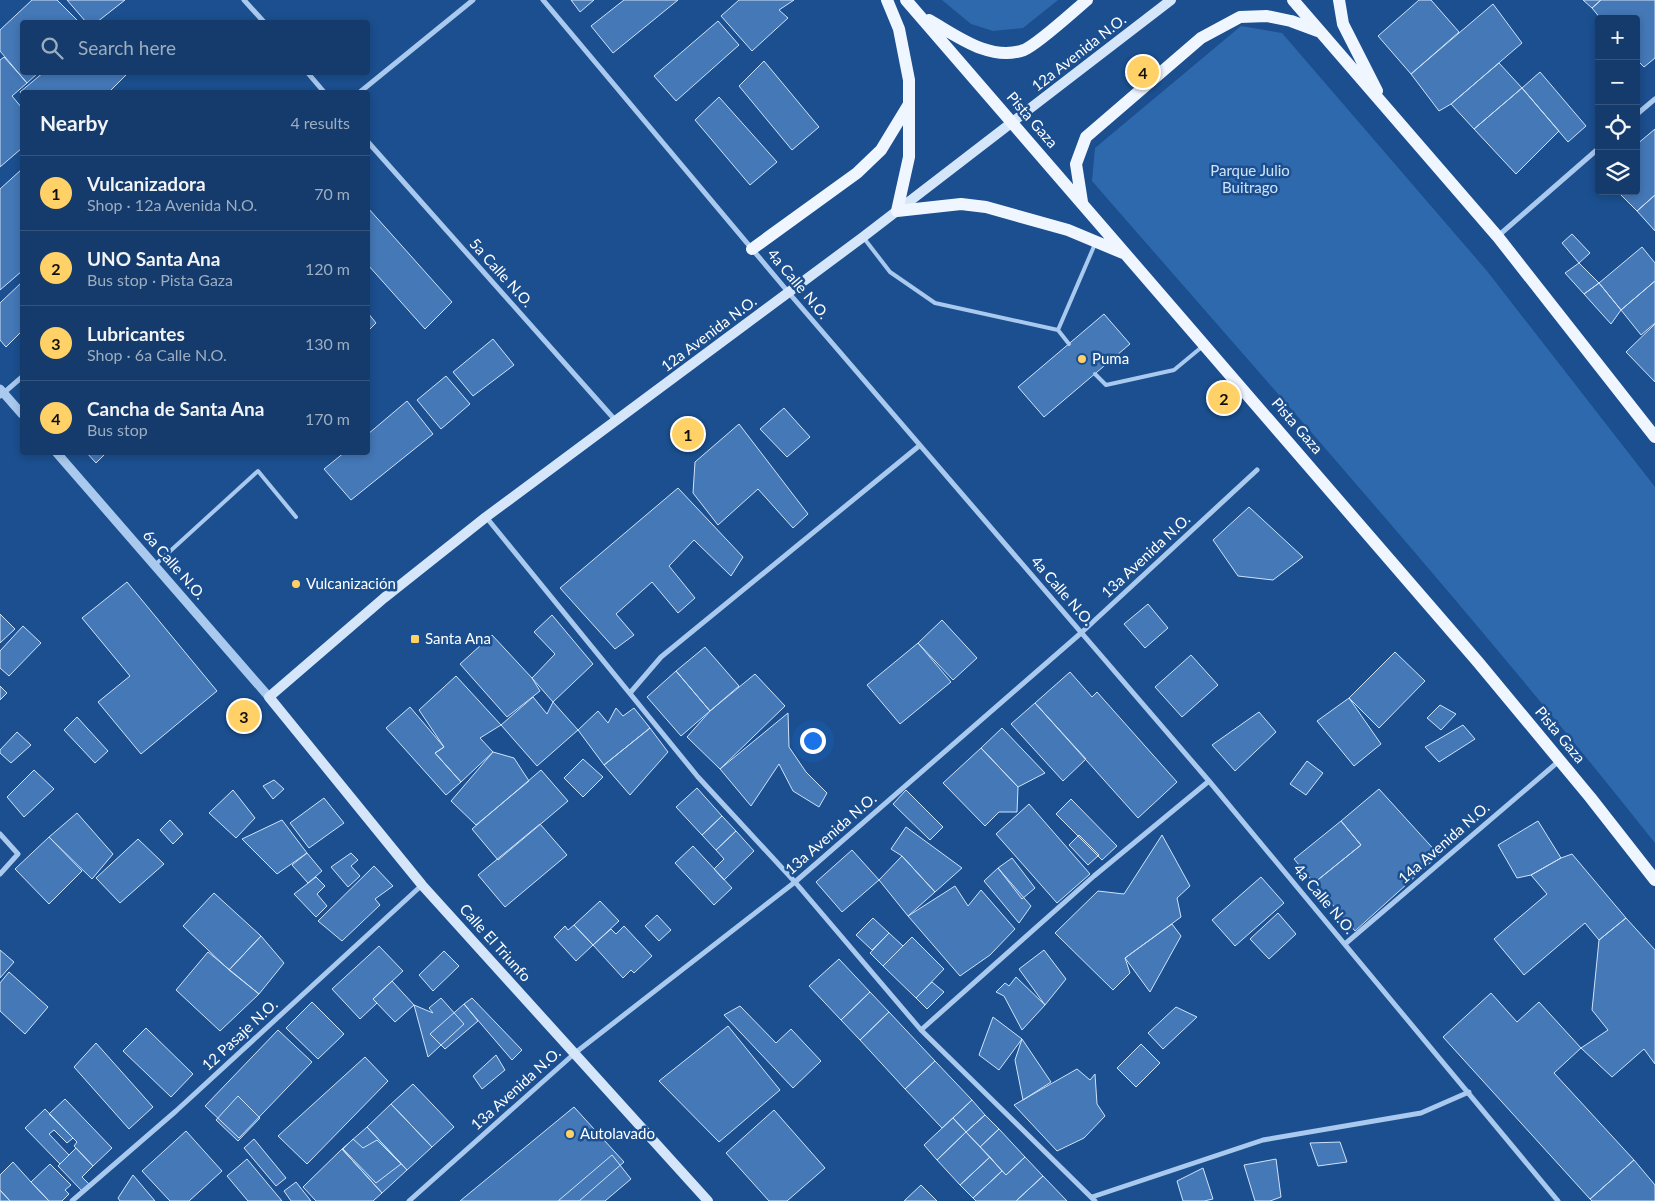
<!DOCTYPE html>
<meta charset="utf-8">
<style>
body{margin:0;font-family:Lato,sans-serif;background:#214673;color:#f1f3f6}
.controls{position:absolute;right:15px;top:15px;display:grid;overflow:hidden;border-radius:5px;box-shadow:0 2px 8px #0003}
.controls button{width:45px;height:45px;display:grid;place-items:center;padding:0;border:0;border-bottom:1px solid #33557e;background:#143b6b;color:#f1f3f6;font:25px sans-serif}
.you{position:absolute;left:812px;top:740px;width:18px;height:18px;margin:-12px;border:4px solid #fff;border-radius:50%;background:#1a73e8;box-shadow:0 0 0 8px #1a73e833}
.badge{display:grid;place-items:center;width:32px;height:32px;border-radius:50%;background:#ffd166;color:#111;font-size:16px;font-weight:700}
.pin{position:absolute;translate:-50% -50%;border:2px solid #fff;box-shadow:0 1px 5px #0006}
.list{margin:0;padding:0;list-style:none}
h2{display:flex;justify-content:space-between;align-items:center;height:65px;margin:0;padding:0 20px;font-size:21px}
h2 small{font-size:16px;font-weight:400;color:#9dadc1}
.list li{display:grid;grid-template-columns:32px 1fr auto;gap:15px;align-items:center;box-sizing:border-box;height:75px;padding:0 20px;border-top:1px solid #33557e}
.list b{display:block;font-size:19px;white-space:nowrap}
.list p{margin:0;font-size:16px;white-space:nowrap;color:#9dadc1}
.list em{font-size:16px;font-style:normal;color:#9dadc1}
.icon{flex:none;width:28px;height:28px;fill:none;stroke:currentColor;stroke-width:2;stroke-linecap:round;stroke-linejoin:round}
.map{position:relative;flex:none;width:1655px;height:1201px;overflow:hidden}
.search{position:absolute;background:#143b6b;box-shadow:0 2px 8px #0003;left:20px;top:20px;width:350px;height:55px;display:flex;align-items:center;gap:12px;box-sizing:border-box;padding:0 18px;border-radius:5px;color:#9dadc1;font-size:19px}
.panel{position:absolute;background:#143b6b;box-shadow:0 2px 8px #0003;left:20px;top:90px;width:350px;height:365px;border-radius:5px}
.map>svg:first-child{display:block}
.green{fill:#2e69ad}
.building{fill:#4478b7;stroke:#cfe3fa}
.lines{fill:none;stroke-linecap:round;stroke-linejoin:round}
.service{stroke:#a9c9ee;stroke-width:4}
.minor{stroke:#a9c9ee;stroke-width:5}
.tertiary{stroke:#a9c9ee;stroke-width:9}
.secondary{stroke:#d6e6fa;stroke-width:10}
.primary{stroke:#f0f6ff;stroke-width:12}
.poi-dot{fill:#ffd166;stroke:#1b4f8f;stroke-width:2}
.labels{text-anchor:middle;stroke-width:5;stroke-linejoin:round;paint-order:stroke}
.street-label{font-size:15px;fill:#fff;stroke:#1b4f8f}
.park-label{font-size:15px;fill:#cfe3fa;stroke:#1b4f8f}
.poi-label{font-size:15px;fill:#fff;stroke:#1b4f8f;text-anchor:start}
</style>
<div class="map">
<svg width="1655" height="1201" viewBox="0 0 1655 1201">
<rect width="100%" height="100%" fill="#1b4f8f"/>
<!-- green -->
<path class="green" d="M942 0H1058L1023 28 993 31 971 24Z
M1241 26 1282 33 1487 271 1655 487V843C1475 616 1282 399 1092 181L1095 148Z"/>
<!-- building -->
<path class="building" d="M32 0H57L79 22H22V72H39L27 83 0 51V30Z
M67 0H125L97 22H86Z
M571 0H594L580 12Z
M624 0H678L613 53 591 26Z
M739 0H794L779 10 788 18 752 51 721 16Z
M1419 0H1431L1459 32 1411 74 1378 36Z
M1583 0H1601L1592 8Z
M1601 0H1655V58L1644 67 1636 59V19H1601L1592 8Z
M1493 4 1522 43 1451 104 1439 111 1411 74Z
M718 21 739 45 676 101 654 76Z
M4 57 27 83 12 96 22 108V148L0 167V60Z
M764 61 819 127 792 150 739 86Z
M1499 63 1522 88 1474 129 1451 104Z
M44 72H129L110 91 112 92H22V95L20 92Z
M1540 72 1586 126 1568 142 1522 88Z
M1522 88 1559 131 1516 174 1474 129Z
M719 97 777 162 750 185 695 120Z
M1655 129V195L1637 211 1617 191H1636V145Z
M22 169V271L0 290V189Z
M1655 195V231L1637 211Z
M368 208 452 302 425 329 368 265Z
M1572 234 1590 253 1579 263 1562 243Z
M1642 247 1655 263V281L1621 310 1599 283Z
M1579 263 1599 283 1584 294 1565 273Z
M1655 281V323L1641 335 1621 310Z
M22 282V331L6 347 0 340V303Z
M1599 283 1621 310 1611 324 1584 294Z
M368 313 376 323 368 331Z
M1104 314 1130 344 1044 417 1018 387Z
M1655 324V382L1626 352Z
M493 339 514 365 473 396 453 372Z
M446 376 470 404 441 429 417 400Z
M407 401 433 434 351 500 324 469 345 452H368V434Z
M784 408 810 437 787 457 760 429Z
M739 424 808 514 793 528 758 489 718 525 693 493 695 462Z
M86 452H107L96 463Z
M678 488 743 557 731 576 694 540 669 566 695 598 678 613 652 582 616 614 634 635 615 649 560 588Z
M1249 507 1303 557 1273 580 1238 576 1213 540Z
M127 582 217 691 141 754 98 702 130 676 82 618Z
M1148 604 1168 628 1145 648 1124 624Z
M0 614 15 629 0 643Z
M552 615 593 664 553 702 532 678 555 654 534 632Z
M942 620 977 658 953 680 918 643Z
M23 626 41 643 9 676 0 668V651Z
M492 635 532 678 540 691 507 717 460 664Z
M918 643 951 682 900 724 867 685Z
M705 647 739 686 710 711 676 671Z
M1395 652 1425 681 1379 728 1349 698Z
M1191 655 1218 685 1182 717 1155 687Z
M676 671 710 711 681 736 647 697Z
M1070 672 1092 697 1097 692 1177 782 1138 818 1035 703Z
M755 674 785 706 720 769 687 737 710 711Z
M456 676 501 725 480 738 493 752 461 782 435 753 444 747 419 710Z
M0 686 7 693 0 700Z
M533 697 547 714 553 702 578 730 537 766 501 725Z
M1349 698 1381 744 1354 766 1317 721Z
M1035 703 1086 759 1063 781 1011 724Z
M1440 705 1456 714 1441 730 1427 718Z
M410 707 444 747 435 753 461 782 446 795 386 728Z
M616 708 623 716 634 708 650 728 604 765 578 730 598 711 608 723Z
M1259 712 1276 732 1235 771 1212 745Z
M788 713 789 747 806 772 827 793 819 807 793 791 779 764 751 806 720 769Z
M77 717 108 751 95 763 64 730Z
M1463 725 1475 739 1439 762 1425 747Z
M650 728 668 752 630 795 604 765Z
M1002 728 1045 773 1018 787 981 748Z
M17 732 31 745 11 763 0 753V750Z
M981 748 1018 787 1017 812H999L985 826 943 783Z
M493 752 514 758 529 781 476 825 451 801Z
M583 759 603 777 583 797 564 778Z
M1307 761 1323 773 1306 795 1290 784Z
M34 770 54 789 24 817 7 797Z
M541 770 568 801 498 860 472 829Z
M274 780 284 789 273 799 263 786Z
M697 788 722 816 702 835 676 807Z
M1379 789 1439 855 1355 931 1314 883 1361 845 1341 821Z
M233 790 255 818 236 838 209 813Z
M906 790 943 827 930 840 893 804Z
M324 798 344 823 309 848 290 823Z
M1071 799 1117 846 1102 860 1056 814Z
M1029 804 1090 874 1057 903 996 834Z
M77 813 113 854 92 879 49 837Z
M722 816 736 831 716 850 702 835Z
M170 820 183 834 173 844 160 830Z
M282 820 307 853 277 874 242 839Z
M1341 821 1361 845 1314 883 1294 859Z
M1538 821 1561 858 1531 875 1517 878 1498 845Z
M540 824 567 855 505 907 478 875Z
M906 827 962 868 935 892 902 856 891 849Z
M736 831 754 851 724 880 714 869 724 859 716 850Z
M1079 835 1099 855 1088 865 1069 845Z
M1162 835 1190 886 1177 898 1181 917 1125 958 1130 973 1113 990 1055 933 1098 891 1124 894Z
M49 837 82 871 49 904 15 869Z
M138 839 164 864 120 903 96 878Z
M693 846 732 888 714 905 675 863Z
M852 850 879 880 842 912 816 882Z
M307 853 322 871 308 883 292 865Z
M351 853 358 860 351 866 360 876 348 887 331 867Z
M1572 854 1626 918 1599 940 1585 923 1524 975 1494 939 1547 894 1531 875 1561 858Z
M902 856 935 892 908 916 879 880Z
M1012 858 1035 888 1022 899 998 868Z
M374 866 393 886 375 899 380 905 342 941 318 921Z
M998 868 1031 906 1019 923 984 881Z
M316 877 325 886 317 894 327 906 316 917 294 894Z
M1261 877 1284 903 1235 946 1212 920Z
M955 886 968 906 981 890 1015 929 990 955 960 976 908 916Z
M214 893 261 936 229 970 183 926Z
M600 901 619 921 593 945 574 925Z
M1278 913 1296 934 1269 959 1250 939Z
M657 915 671 930 659 941 645 926Z
M873 918 889 933 872 950 856 935Z
M1626 918 1655 950V1064L1644 1049 1612 1077 1581 1048 1608 1030 1592 1010 1599 940Z
M1172 924 1181 936 1150 992 1125 958Z
M574 925 593 945 576 961 554 937 565 926 568 930Z
M624 926 652 956 634 973 631 970 623 978 593 945 611 929 616 934Z
M889 933 903 946 883 966 870 953Z
M261 936 284 963 259 994 229 970Z
M912 937 944 969 916 998 883 966Z
M379 946 403 971 373 999 377 1003 360 1019 332 989Z
M0 950 14 962 0 978Z
M1044 950 1066 979 1045 1005 1019 969Z
M444 951 459 966 433 991 419 975Z
M208 952 259 994 220 1031 176 990Z
M839 959 870 992 841 1020 809 986Z
M9 972 48 1007 25 1034 0 1011V983Z
M1016 977 1045 1005 1022 1030 1004 996 996 992 1005 983 1009 986Z
M392 981 414 1005 395 1022 373 999Z
M932 982 944 992 927 1009 916 998Z
M870 992 889 1012 860 1040 841 1020Z
M1491 993 1517 1022 1539 1002 1581 1048 1554 1073 1634 1160 1590 1199 1443 1037Z
M441 998 464 1024 428 1057 414 1005 433 1013 429 1008Z
M472 998 522 1050 512 1060 464 1004Z
M312 1002 344 1034 318 1059 286 1028Z
M464 1004 478 1021 445 1049 430 1034Z
M740 1006 776 1043 791 1029 821 1061 793 1088 724 1015Z
M1176 1007 1197 1017 1163 1049 1148 1033Z
M889 1012 935 1061 905 1089 860 1040Z
M993 1017 1022 1039 999 1070 979 1055Z
M728 1026 780 1090 719 1142 659 1081Z
M146 1028 193 1074 171 1097 123 1051Z
M278 1030 312 1062 239 1138 205 1106Z
M1022 1039 1051 1082 1023 1100 1015 1060Z
M96 1043 153 1107 129 1129 74 1067Z
M1141 1044 1160 1063 1136 1087 1117 1068Z
M496 1055 505 1070 482 1089 473 1076Z
M365 1057 388 1081 307 1164 278 1136Z
M935 1061 972 1100 942 1128 905 1089Z
M1077 1069 1090 1080 1095 1074 1097 1104 1105 1116 1084 1138 1057 1151 1014 1105Z
M413 1084 454 1127 432 1147 391 1104Z
M238 1096 260 1118 238 1141 216 1120Z
M65 1099 112 1148 93 1166 74 1146 77 1142 49 1114Z
M972 1100 985 1115 966 1132 953 1118Z
M391 1104 432 1147 407 1170 367 1127Z
M574 1107 624 1162 579 1201H460Z
M45 1109 73 1138 67 1143 54 1130 49 1134 69 1155 60 1164 25 1128Z
M774 1110 825 1168 787 1201H769L726 1153Z
M985 1115 999 1129 980 1147 966 1132Z
M953 1118 966 1132 937 1160 924 1145Z
M367 1127 407 1170 382 1193 342 1149Z
M999 1129 1025 1157 1006 1175 980 1147Z
M186 1131 222 1171 189 1201H170L142 1171Z
M966 1132 990 1157 960 1185 937 1160Z
M254 1139 286 1178 276 1186 244 1148Z
M353 1139 363 1148 377 1140 401 1164 376 1183 343 1149Z
M1340 1142 1347 1162 1318 1166 1310 1143Z
M76 1148 93 1166 82 1177 89 1184 82 1191 58 1166Z
M342 1149 382 1193 373 1201H316L303 1187Z
M612 1155 631 1179 605 1201H558Z
M990 1157 1002 1171 973 1198 960 1185Z
M1025 1157 1043 1176 1016 1201H976L973 1198 1002 1171 1006 1175Z
M247 1159 282 1201H248L227 1176Z
M1276 1159 1281 1197 1270 1201H1255L1244 1165Z
M1634 1160 1655 1185V1201H1592L1590 1199Z
M13 1162 31 1182 49 1201H10L0 1190V1175Z
M50 1164 71 1185 65 1190 69 1194 62 1201H49L31 1182Z
M1203 1168 1213 1199 1204 1201H1183L1177 1181Z
M133 1175 155 1201H120L118 1198Z
M1043 1176 1067 1201H1016Z
M296 1182 311 1201H291L284 1191Z
M921 1185 937 1201H904Z
M0 1190 10 1201H0Z"/>
<g class="lines">
<!-- service -->
<path class="service" d="M863 237 890 272 935 303 1058 330 1069 344
M1058 330 1095 244
M1095 374 1106 385 1174 370 1203 346
M156 564 258 471 296 517"/>
<!-- minor -->
<path class="minor" d="M244 0 264 22
M543 0 789 293 1209 781 1558 1201
M307 72 324 92
M360 92 473 0
M1636 115 1655 99
M368 142 616 421
M1498 236 1599 148
M0 396 22 377
M486 517 698 777 795 882 921 1030 1095 1201
M630 693 661 657 919 446
M0 834 18 854 0 874
M1345 944 1559 761
M921 1030 1094 876 1209 781
M1092 1197 1263 1140 1421 1113 1469 1092
M72 1201 176 1111 422 885
M409 1201 575 1053 795 882 1081 633 1257 470"/>
<!-- tertiary -->
<path class="tertiary" d="M0 389 22 414
M56 452 269 697"/>
<!-- secondary -->
<path class="secondary" d="M708 1201 422 885 269 697 384 598 486 517 863 237 1171 0"/>
<!-- primary -->
<path class="primary" d="M887 0 899 29 909 80V157L897 211 961 204 986 207 1068 230 1123 253
M906 0 1478 662 1590 797 1655 880
M1293 0 1498 237 1655 437
M1339 0 1343 24 1377 91
M929 20C957 36 990 62 1024 50 1037 45 1074 11 1087 0
M1082 202 1076 164 1086 137 1201 38 1240 17 1267 16 1291 21 1318 31
M752 249 857 173 881 150 909 104"/>
</g>
<!-- markers -->
<g class="poi-dot">
<circle cx="1082" cy="359" r="5"/>
<circle cx="296" cy="584" r="5"/>
<rect x="410" y="634" width="10" height="10" rx="2.5"/>
<circle cx="570" cy="1134" r="5"/>
</g>
<g class="labels">
<!-- street labels -->
<g class="street-label">
<text transform="translate(1079 53) rotate(-38)" y="5">12a Avenida N.O.</text>
<text transform="translate(1032 120) rotate(49)" y="5">Pista Gaza</text>
<text transform="translate(501 273) rotate(48)" y="5">5a Calle N.O.</text>
<text transform="translate(798 284) rotate(50)" y="5">4a Calle N.O.</text>
<text transform="translate(709 334) rotate(-37)" y="5">12a Avenida N.O.</text>
<text transform="translate(1297 426) rotate(49)" y="5">Pista Gaza</text>
<text transform="translate(1146 556) rotate(-43)" y="5">13a Avenida N.O.</text>
<text transform="translate(174 565) rotate(49)" y="5">6a Calle N.O.</text>
<text transform="translate(1062 591) rotate(49)" y="5">4a Calle N.O.</text>
<text transform="translate(1560 735) rotate(50)" y="5">Pista Gaza</text>
<text transform="translate(831 834) rotate(-41)" y="5">13a Avenida N.O.</text>
<text transform="translate(1444 843) rotate(-41)" y="5">14a Avenida N.O.</text>
<text transform="translate(1324 899) rotate(50)" y="5">4a Calle N.O.</text>
<text transform="translate(495 943) rotate(48)" y="5">Calle El Triunfo</text>
<text transform="translate(240 1035) rotate(-43)" y="5">12 Pasaje N.O.</text>
<text transform="translate(516 1089) rotate(-42)" y="5">13a Avenida N.O.</text>
</g>
<!-- park labels -->
<g class="park-label">
<text x="1250" y="176">Parque Julio<tspan x="1250" dy="17">Buitrago</tspan></text>
</g>
<!-- poi labels -->
<g class="poi-label">
<text x="1092" y="364">Puma</text>
<text x="306" y="589">Vulcanización</text>
<text x="425" y="644">Santa Ana</text>
<text x="580" y="1139">Autolavado</text>
</g>
</g>
</svg>
<div class="controls">
<button>+</button>
<button>−</button>
<button><svg class="icon" aria-label="locate" viewBox="0 0 24 24"><circle cx="12" cy="12" r="6"/><path d="M12 2v4M12 18v4M2 12h4M18 12h4"/></svg></button>
<button><svg class="icon" aria-label="layers" viewBox="0 0 24 24"><path d="M12 4l9 5-9 5-9-5zM3 14l9 5 9-5"/></svg></button>
</div>
<div class="you"></div>
<div class="pin badge" style="left:688px;top:434px">1</div>
<div class="pin badge" style="left:1224px;top:398px">2</div>
<div class="pin badge" style="left:244px;top:716px">3</div>
<div class="pin badge" style="left:1143px;top:72px">4</div>
<div class="search"><svg class="icon" aria-label="search" viewBox="0 0 24 24"><circle cx="10" cy="10" r="6"/><path d="M15 15l6 6"/></svg>Search here</div>
<section class="panel">
<h2>Nearby<small>4 results</small></h2>
<ul class="list">
<li><span class="badge">1</span><div><b>Vulcanizadora</b><p>Shop · 12a Avenida N.O.</p></div><em>70 m</em></li>
<li><span class="badge">2</span><div><b>UNO Santa Ana</b><p>Bus stop · Pista Gaza</p></div><em>120 m</em></li>
<li><span class="badge">3</span><div><b>Lubricantes</b><p>Shop · 6a Calle N.O.</p></div><em>130 m</em></li>
<li><span class="badge">4</span><div><b>Cancha de Santa Ana</b><p>Bus stop</p></div><em>170 m</em></li>
</ul>
</section>
</div>
